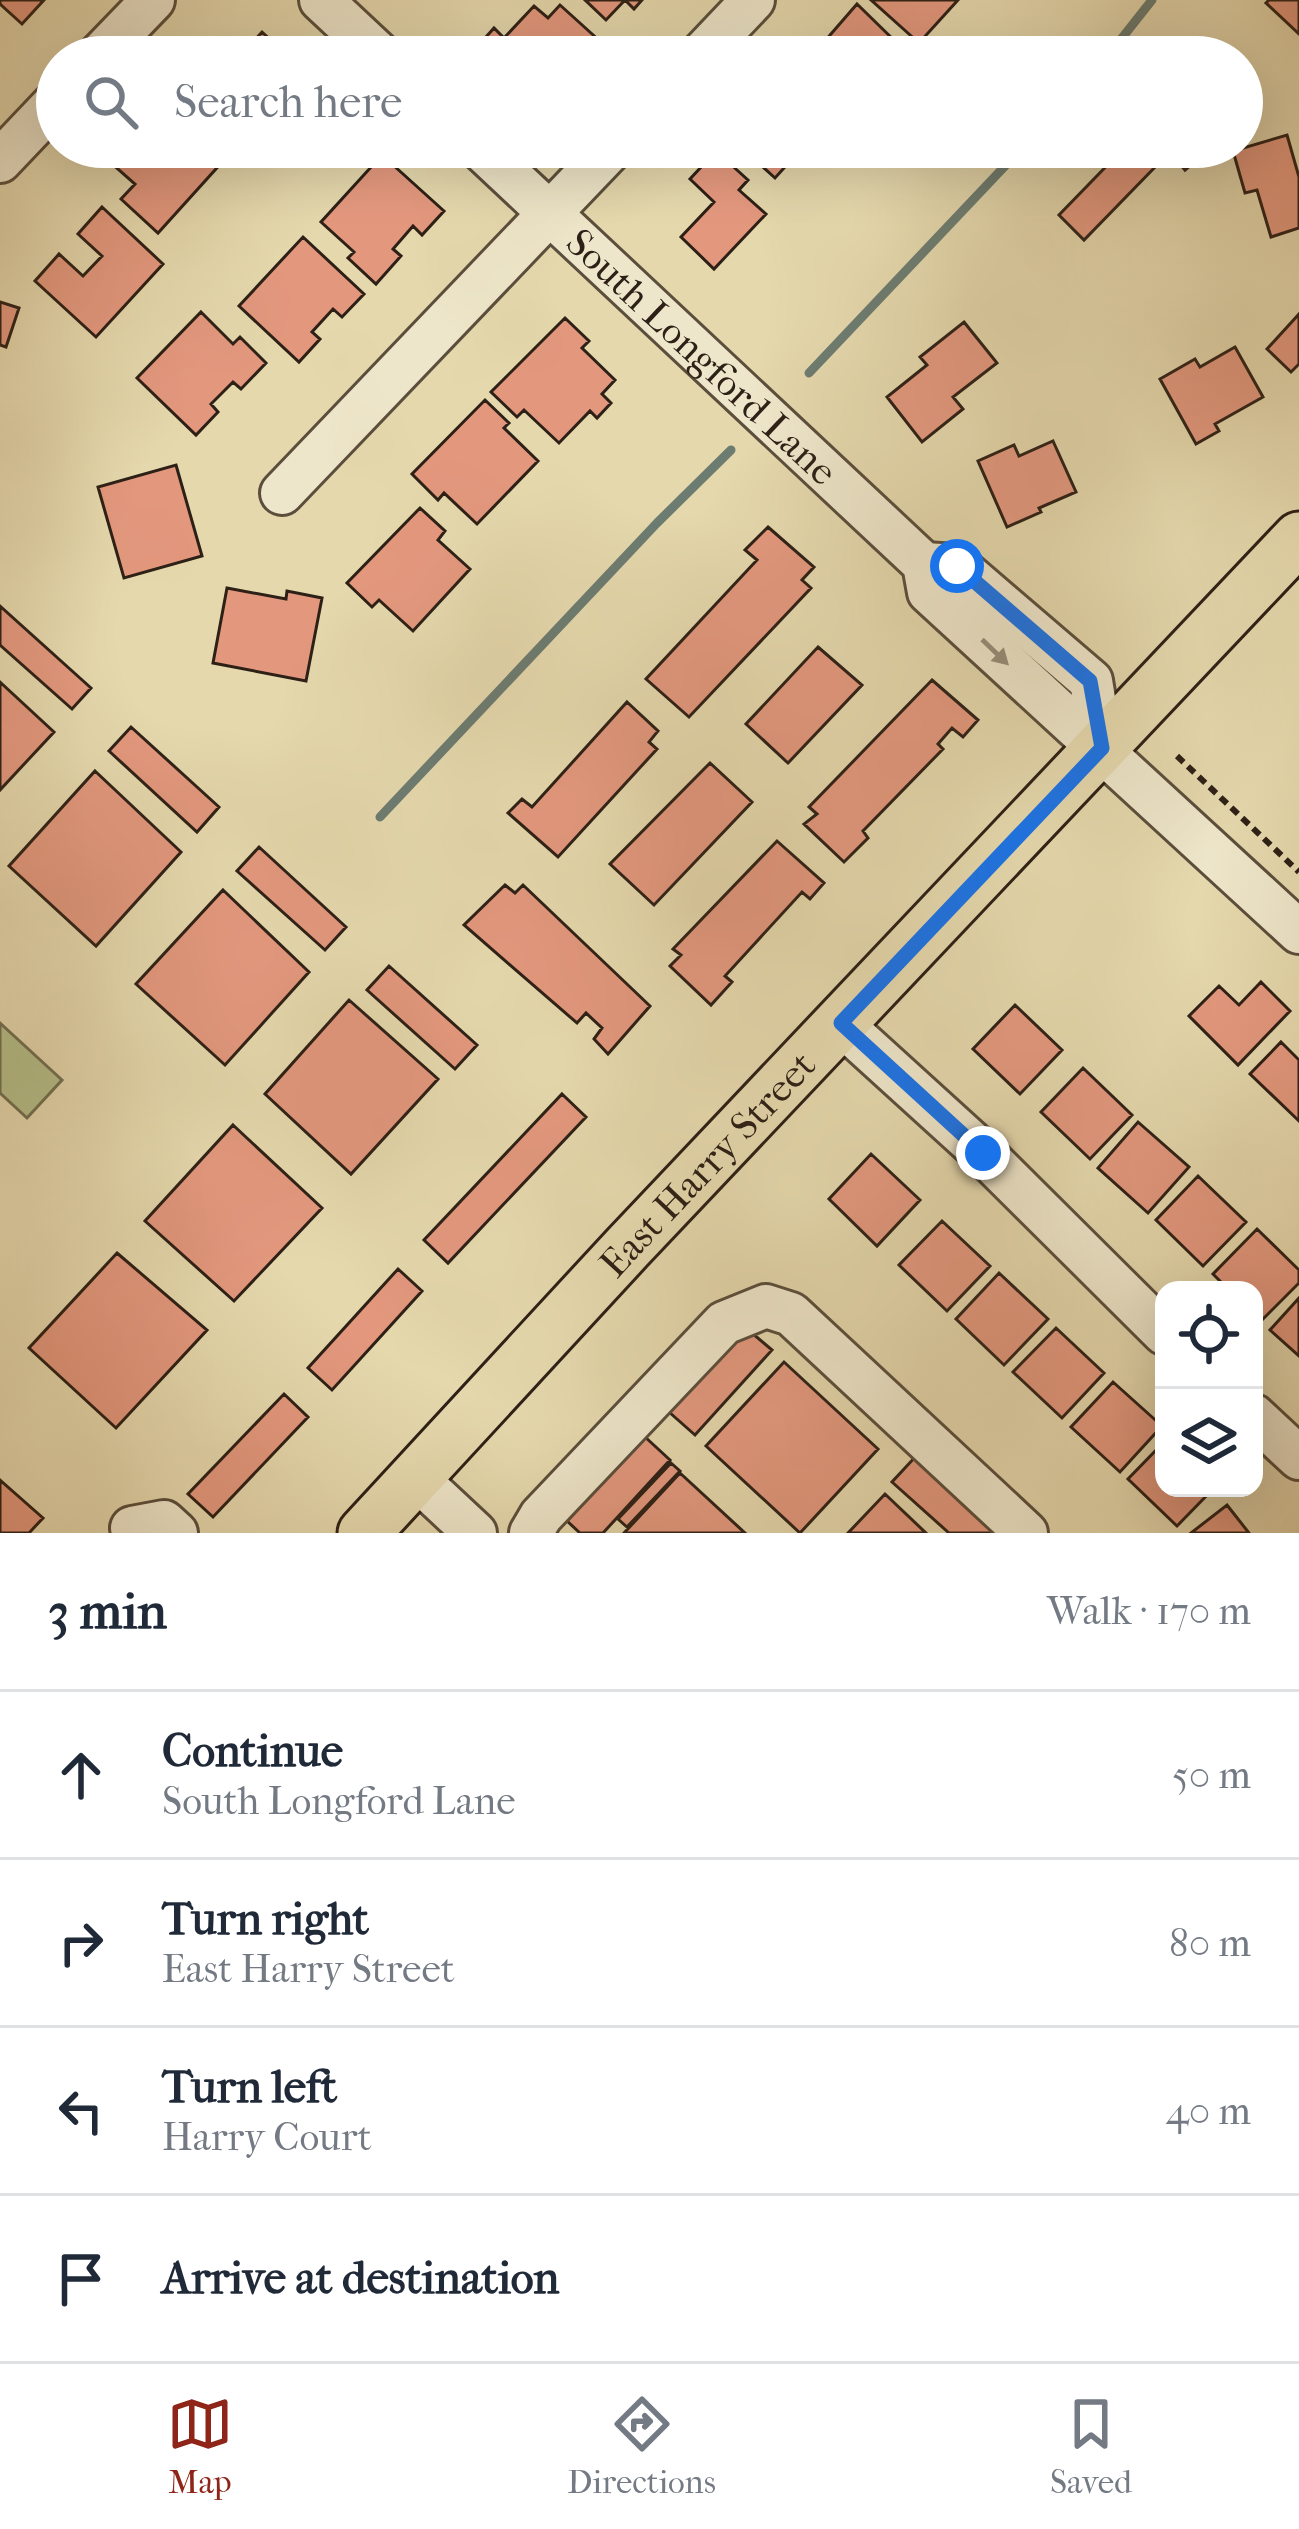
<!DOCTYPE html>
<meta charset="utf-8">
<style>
body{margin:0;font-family:"IM FELL French Canon",serif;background:#f2f2f3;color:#1f2937}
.controls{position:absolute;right:36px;bottom:36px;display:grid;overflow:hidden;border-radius:24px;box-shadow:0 12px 48px #0002}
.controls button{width:108px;height:108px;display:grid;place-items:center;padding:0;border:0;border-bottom:3px solid #e0e1e3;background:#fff;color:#1f2937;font:60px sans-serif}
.stop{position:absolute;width:36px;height:36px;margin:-27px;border:9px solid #1a73e8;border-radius:50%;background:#fff}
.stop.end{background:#1a73e8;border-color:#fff;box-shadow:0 3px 12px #0008}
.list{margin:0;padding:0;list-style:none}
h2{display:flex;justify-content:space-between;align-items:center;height:156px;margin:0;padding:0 48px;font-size:51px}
h2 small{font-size:39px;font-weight:400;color:#747a83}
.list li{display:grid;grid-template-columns:78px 1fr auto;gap:36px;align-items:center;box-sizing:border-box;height:168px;padding:0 48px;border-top:3px solid #e0e1e3}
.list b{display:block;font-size:45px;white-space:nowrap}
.list p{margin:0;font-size:39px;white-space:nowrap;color:#747a83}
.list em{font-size:39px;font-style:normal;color:#747a83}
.icon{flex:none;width:66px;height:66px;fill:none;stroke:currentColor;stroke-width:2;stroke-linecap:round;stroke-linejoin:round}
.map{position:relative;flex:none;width:1299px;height:1533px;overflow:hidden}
.search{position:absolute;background:#fff;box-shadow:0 12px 48px #0002;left:36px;right:36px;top:36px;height:132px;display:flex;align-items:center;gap:30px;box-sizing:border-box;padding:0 42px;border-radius:66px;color:#747a83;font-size:45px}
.sheet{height:828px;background:#fff}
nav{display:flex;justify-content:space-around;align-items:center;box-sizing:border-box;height:168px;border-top:3px solid #e0e1e3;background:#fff;font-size:33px;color:#747a83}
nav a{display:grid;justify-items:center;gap:6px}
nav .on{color:#8f2418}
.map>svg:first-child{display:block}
.green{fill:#b5be89;stroke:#716f50;stroke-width:3}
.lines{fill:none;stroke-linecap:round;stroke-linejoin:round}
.stream{stroke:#6c7c71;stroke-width:9}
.building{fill:#e3987e;stroke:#2d2016;stroke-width:3}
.minor-casing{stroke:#5b4e3c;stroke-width:48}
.major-casing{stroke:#2d2016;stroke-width:57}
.path{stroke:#2d2016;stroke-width:6;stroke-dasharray:9 6;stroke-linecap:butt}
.minor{stroke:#eee6ca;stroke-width:42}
.major{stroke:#e5d8ad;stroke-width:51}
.oneway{fill:#978d79}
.route{stroke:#1a73e8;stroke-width:15}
.labels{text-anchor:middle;stroke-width:9;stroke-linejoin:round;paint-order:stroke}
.street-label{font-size:39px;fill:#2d2016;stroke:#eee6ca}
</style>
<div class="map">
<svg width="1299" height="1533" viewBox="0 0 1299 1533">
<rect width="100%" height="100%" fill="#e5d8ad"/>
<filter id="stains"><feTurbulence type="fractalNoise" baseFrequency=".00167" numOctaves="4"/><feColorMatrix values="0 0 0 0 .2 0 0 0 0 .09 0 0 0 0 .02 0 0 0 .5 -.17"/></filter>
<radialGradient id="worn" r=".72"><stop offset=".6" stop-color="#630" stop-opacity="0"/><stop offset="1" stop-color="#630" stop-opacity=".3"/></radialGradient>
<!-- green -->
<path class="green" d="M0 1023 62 1080 27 1118 0 1093Z"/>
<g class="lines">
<!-- stream -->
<path class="stream" d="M1107 57 1152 0
M809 373 1023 147
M380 817 657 523 731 450"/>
</g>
<!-- building -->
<path class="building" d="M0 0H44L22 24 0 4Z
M585 0H642L634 9 625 0 606 20Z
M871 0H958L919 43Z
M1269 0H1299V34L1266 3Z
M857 4 900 46 889 57H811Z
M560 5 602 43 589 57H558L552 52 547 57H490L478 46 494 28 504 38 534 6 548 18Z
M262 32 288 56 287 57H239Z
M1287 135 1299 177V228L1271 237 1257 190 1245 193 1233 151Z
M126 147H210L224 160 158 233 121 199 135 184 111 163Z
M741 147H803L775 178Z
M1125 147H1141L1158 164 1084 240 1059 215Z
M1166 147H1212L1185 170Z
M716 151 748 180 739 190 766 214 714 269 681 237 714 202 690 179Z
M382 155 444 211 422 235 413 226 393 249 401 256 376 284 348 258 354 252 321 222Z
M102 207 163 264 96 337 35 281 59 254 83 276 102 256 78 234Z
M303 237 364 294 342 317 333 309 312 332 320 339 299 362 239 306Z
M0 302 19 308 6 347 0 345Z
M201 312 233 344 240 337 266 363 241 389 233 382 211 404 218 412 196 435 137 378Z
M1299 314V364L1291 372 1267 349Z
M565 318 589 341 582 348 615 380 602 394 611 403 597 418 590 411 559 443 524 410 517 417 491 392Z
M964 322 997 363 953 397 963 409 922 442 887 397 927 365 920 357Z
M1235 347 1263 397 1215 424 1219 431 1196 444 1160 379 1195 359 1200 367Z
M485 400 509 423 504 428 538 461 477 524 444 493 438 500 412 474Z
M1053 441 1076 492 1039 508 1041 512 1007 527 978 461 1014 445 1019 456Z
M176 465 202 556 124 578 98 487Z
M420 508 445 531 438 540 470 569 413 631 379 600 372 607 347 583Z
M768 527 814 567 802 580 811 588 689 717 646 679 757 560 745 550Z
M227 588 286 599 287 591 322 598 306 681 213 663Z
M0 606 91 688 72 709 0 645Z
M818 647 862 685 788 763 746 724Z
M932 680 978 720 963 737 952 728 938 744 943 749 863 831 868 838 844 862 804 824 817 814 809 807Z
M0 682 54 732 0 790Z
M627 702 658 731 649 742 657 749 558 857 508 813 522 799 532 807Z
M131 727 219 807 197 832 109 751Z
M710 763 752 802 654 905 610 864Z
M95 771 181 852 96 946 9 866Z
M777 841 824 883 810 899 802 892 725 976 732 982 711 1005 670 966 681 955 673 949Z
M259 847 346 927 325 950 237 871Z
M505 885 515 893 523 885 650 1006 608 1054 594 1039 602 1028 586 1013 577 1023 464 925Z
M223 890 309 972 225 1065 136 984Z
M389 966 477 1045 455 1069 367 990Z
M1261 982 1290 1011 1238 1065 1189 1016 1219 986 1239 1005Z
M349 1000 438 1079 351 1174 265 1094Z
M1015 1005 1062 1050 1020 1094 973 1049Z
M1281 1042 1299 1060V1121L1250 1074Z
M1083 1068 1132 1115 1090 1159 1041 1112Z
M562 1094 586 1117 448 1263 424 1240Z
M1138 1122 1189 1167 1148 1213 1098 1168Z
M233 1125 322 1208 234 1301 145 1221Z
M871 1154 920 1200 877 1246 829 1199Z
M1198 1176 1246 1222 1203 1266 1156 1220Z
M942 1221 990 1266 947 1311 899 1265Z
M1257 1229 1299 1270V1283L1261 1321 1254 1315V1290H1229L1213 1274Z
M117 1253 207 1330 116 1428 29 1348Z
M398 1269 422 1291 332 1390 308 1368Z
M999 1273 1048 1319 1004 1365 956 1319Z
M1299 1298V1356L1270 1330Z
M745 1327 772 1350 695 1435 669 1412Z
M1056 1328 1104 1373 1062 1418 1013 1372Z
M784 1362 878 1449 800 1533 706 1446Z
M1113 1382 1162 1426 1120 1472 1071 1427Z
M284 1394 308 1417 213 1517 188 1494Z
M644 1436 670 1460 603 1533H580L567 1521Z
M1164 1442V1488H1214L1177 1526 1128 1479Z
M917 1455 1002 1533H949L892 1482Z
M671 1463 680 1471 627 1527 618 1519Z
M680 1473 745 1533H624Z
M0 1480 43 1518 29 1533H0Z
M885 1494 926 1533H848Z
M1227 1505 1249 1533H1191Z"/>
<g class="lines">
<!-- minor casing -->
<g class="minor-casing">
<g id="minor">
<path d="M321 0 382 57"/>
<path d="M98 57 153 0"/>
<path d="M699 57 753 0"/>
<path id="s1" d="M479 147 924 564 929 592 1299 932"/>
<path d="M0 161 57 101"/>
<path d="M282 493 613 147"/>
<path d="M924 564 957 566 1091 681 1102 748"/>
<path d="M840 1023 983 1153 1164 1333"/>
<path d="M1254 1416 1299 1458"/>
<path d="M415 1477 475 1533"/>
<path d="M133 1533 132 1528 164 1522 176 1533"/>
<path d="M531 1533 541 1516 724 1323 766 1306 791 1314 1026 1533"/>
</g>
</g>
<!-- major casing -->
<g class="major-casing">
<g id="major">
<path id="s2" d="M364 1533 627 1248 1299 538"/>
</g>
</g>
<!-- path -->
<path class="path" d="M1177 756 1299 872"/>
<!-- minor -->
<use href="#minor" class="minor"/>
<!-- major -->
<use href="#major" class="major"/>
</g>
<!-- one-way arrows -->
<defs><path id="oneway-solid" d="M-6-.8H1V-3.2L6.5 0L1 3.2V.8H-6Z" transform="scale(3)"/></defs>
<use class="oneway" href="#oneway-solid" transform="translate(995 652) rotate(44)"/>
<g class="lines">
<!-- route -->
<path class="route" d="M957 566 1090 681 1102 748 841 1023 983 1153"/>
</g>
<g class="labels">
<!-- street labels -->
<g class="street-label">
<text dy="14" stroke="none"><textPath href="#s1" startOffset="306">South Longford Lane</textPath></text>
<text dy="14" stroke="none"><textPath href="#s2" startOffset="504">East Harry Street</textPath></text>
</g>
</g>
<rect width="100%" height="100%" filter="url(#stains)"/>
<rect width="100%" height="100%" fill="url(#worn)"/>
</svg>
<div class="controls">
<button><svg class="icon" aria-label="locate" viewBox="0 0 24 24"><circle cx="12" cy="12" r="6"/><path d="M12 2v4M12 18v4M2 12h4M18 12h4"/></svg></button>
<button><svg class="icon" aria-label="layers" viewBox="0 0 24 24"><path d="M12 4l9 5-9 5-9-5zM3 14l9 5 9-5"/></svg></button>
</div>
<div class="stop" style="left:957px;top:566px"></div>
<div class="stop end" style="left:983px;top:1153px"></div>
<div class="search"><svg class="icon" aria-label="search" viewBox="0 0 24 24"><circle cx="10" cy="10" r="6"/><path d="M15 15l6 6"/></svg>Search here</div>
</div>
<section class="sheet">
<h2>3 min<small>Walk · 170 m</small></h2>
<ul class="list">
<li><svg class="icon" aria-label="ahead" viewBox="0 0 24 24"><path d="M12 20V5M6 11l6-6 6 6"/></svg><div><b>Continue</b><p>South Longford Lane</p></div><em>50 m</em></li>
<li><svg class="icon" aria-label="right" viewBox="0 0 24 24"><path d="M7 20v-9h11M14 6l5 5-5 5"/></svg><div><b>Turn right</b><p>East Harry Street</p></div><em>80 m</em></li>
<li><svg class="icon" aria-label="left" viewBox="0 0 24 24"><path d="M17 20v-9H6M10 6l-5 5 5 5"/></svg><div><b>Turn left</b><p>Harry Court</p></div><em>40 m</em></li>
<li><svg class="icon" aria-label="arrive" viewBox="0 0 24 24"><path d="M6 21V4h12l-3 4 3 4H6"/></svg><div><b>Arrive at destination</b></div></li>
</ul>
</section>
<nav>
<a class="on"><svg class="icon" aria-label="map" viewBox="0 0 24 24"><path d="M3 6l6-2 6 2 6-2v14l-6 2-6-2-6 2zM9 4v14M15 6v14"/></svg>Map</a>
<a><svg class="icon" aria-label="directions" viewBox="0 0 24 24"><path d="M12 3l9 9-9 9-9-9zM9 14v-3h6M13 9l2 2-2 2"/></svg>Directions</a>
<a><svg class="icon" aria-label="saved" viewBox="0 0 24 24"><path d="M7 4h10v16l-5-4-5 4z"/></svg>Saved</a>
</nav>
